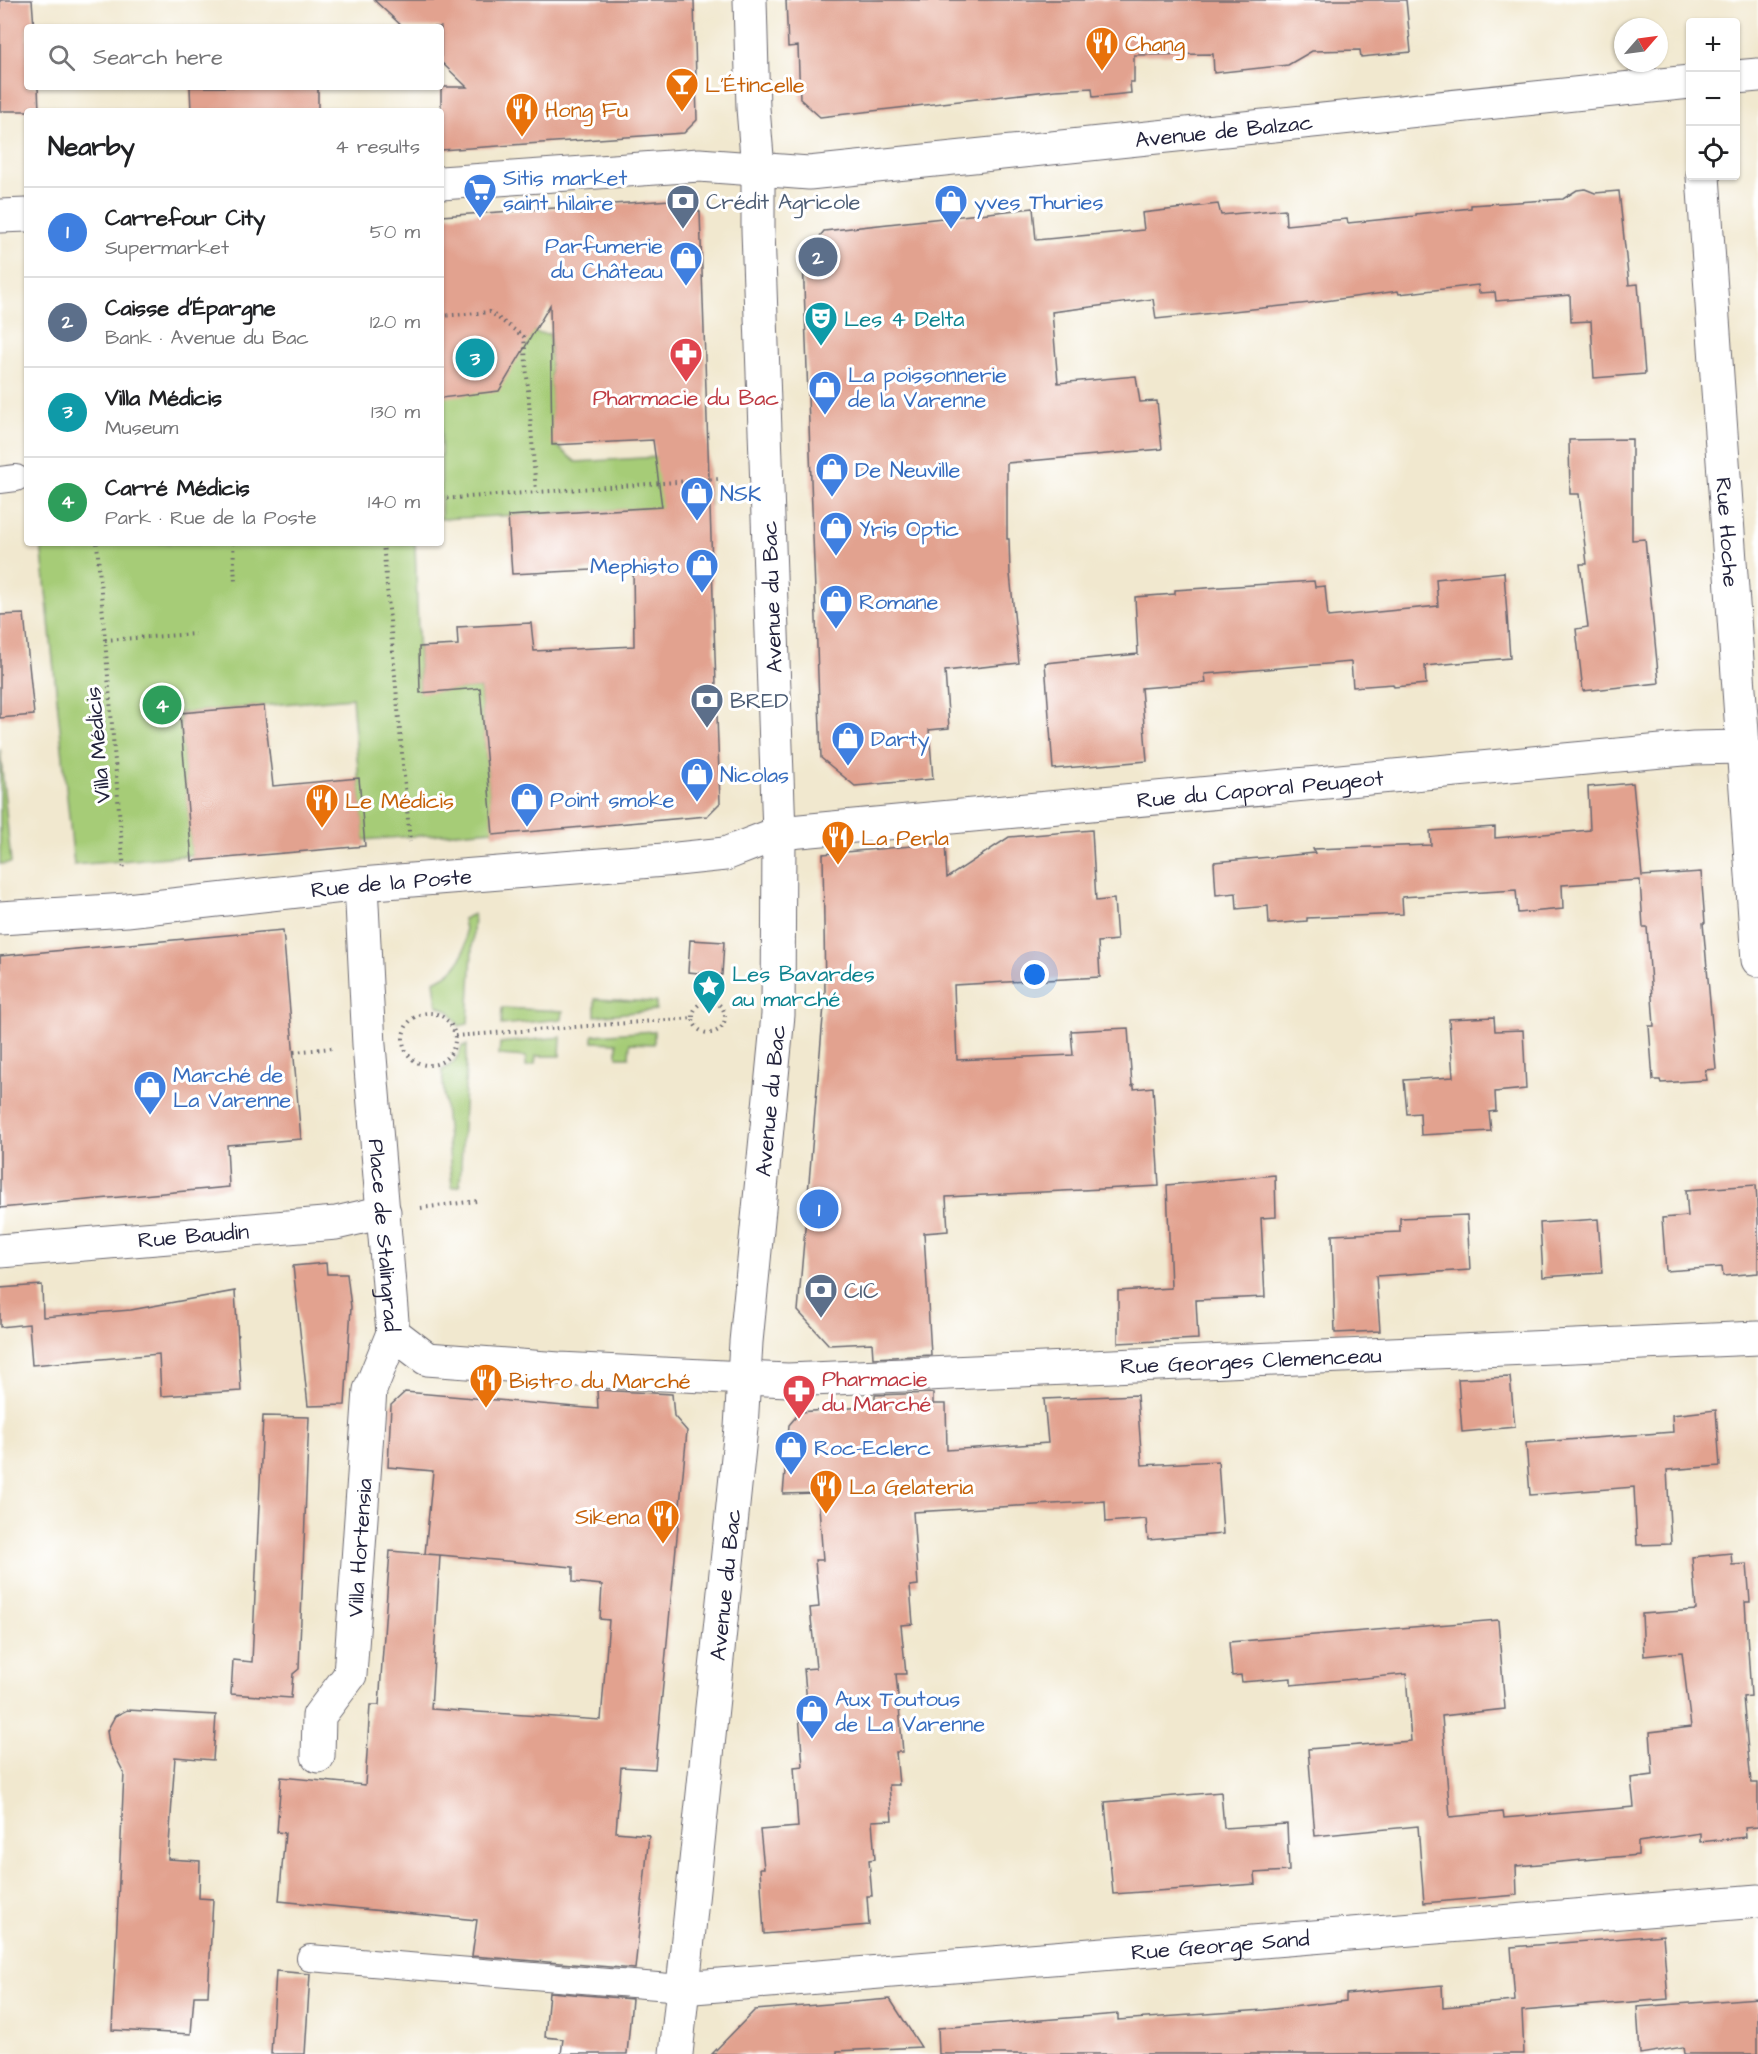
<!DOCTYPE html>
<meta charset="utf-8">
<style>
body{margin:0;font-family:"Architects Daughter",sans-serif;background:#f2f2f2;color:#202124}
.controls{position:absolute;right:18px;top:18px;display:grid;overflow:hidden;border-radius:6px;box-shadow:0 2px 4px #0004}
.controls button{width:54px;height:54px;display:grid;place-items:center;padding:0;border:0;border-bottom:2px solid #e0e0e0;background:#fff;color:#202124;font:30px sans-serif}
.compass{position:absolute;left:1614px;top:18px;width:54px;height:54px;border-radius:50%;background:#fff;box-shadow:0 2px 4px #0004;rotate:62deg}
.you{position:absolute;left:1035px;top:975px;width:21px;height:21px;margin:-15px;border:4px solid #fff;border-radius:50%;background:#1a73e8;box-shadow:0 0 0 9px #1a73e833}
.badge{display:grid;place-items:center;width:39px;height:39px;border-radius:50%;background:#d1495b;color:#fff;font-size:20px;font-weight:700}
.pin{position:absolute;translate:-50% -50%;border:3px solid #fff;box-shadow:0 2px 6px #0006}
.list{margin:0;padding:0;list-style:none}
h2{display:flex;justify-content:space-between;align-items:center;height:78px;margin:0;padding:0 24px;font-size:26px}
h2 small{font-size:20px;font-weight:400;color:#757577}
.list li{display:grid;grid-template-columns:39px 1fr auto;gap:18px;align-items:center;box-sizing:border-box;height:90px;padding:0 24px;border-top:2px solid #e0e0e0}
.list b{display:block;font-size:22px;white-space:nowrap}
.list p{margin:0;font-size:20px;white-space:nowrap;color:#757577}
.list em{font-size:20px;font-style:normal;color:#757577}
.icon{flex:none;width:33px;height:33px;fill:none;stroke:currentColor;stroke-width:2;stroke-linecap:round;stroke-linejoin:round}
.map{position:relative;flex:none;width:1758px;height:2054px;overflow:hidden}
.search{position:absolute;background:#fff;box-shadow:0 2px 4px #0004;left:24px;top:24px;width:420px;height:66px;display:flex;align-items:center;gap:15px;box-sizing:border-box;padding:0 21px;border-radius:6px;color:#757577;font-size:22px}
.panel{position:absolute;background:#fff;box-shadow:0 2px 4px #0004;left:24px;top:108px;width:420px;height:438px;border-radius:6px}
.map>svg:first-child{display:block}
.green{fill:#a6cc77;stroke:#647759;stroke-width:1.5}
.building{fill:#e2a28f;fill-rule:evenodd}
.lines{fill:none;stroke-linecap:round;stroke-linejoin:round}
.lane-casing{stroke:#6a676f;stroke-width:28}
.street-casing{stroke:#6a676f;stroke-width:35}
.secondary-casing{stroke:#6a676f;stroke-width:35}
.path{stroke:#6a676f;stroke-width:4;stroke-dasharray:1.5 4.5;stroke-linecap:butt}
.lane{stroke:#fff;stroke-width:26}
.street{stroke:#fff;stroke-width:33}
.secondary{stroke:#fff;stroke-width:33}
.labels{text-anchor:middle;stroke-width:6;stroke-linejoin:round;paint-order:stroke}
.food-label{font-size:22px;fill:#c56008;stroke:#fff;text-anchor:start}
.street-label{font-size:22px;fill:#22223b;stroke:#fff}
.shop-label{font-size:22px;fill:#366cbe;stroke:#fff;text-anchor:start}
.service-label{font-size:22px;fill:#4e5e75;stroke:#fff;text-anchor:start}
.culture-label{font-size:22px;fill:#0d838f;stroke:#fff;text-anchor:start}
.health-label{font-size:22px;fill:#be3a42;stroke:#fff}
</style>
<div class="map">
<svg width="1758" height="2054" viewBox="0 0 1758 2054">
<rect width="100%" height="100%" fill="#fff"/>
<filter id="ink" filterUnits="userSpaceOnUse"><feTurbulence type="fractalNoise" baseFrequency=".0167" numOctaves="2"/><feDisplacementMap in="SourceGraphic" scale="12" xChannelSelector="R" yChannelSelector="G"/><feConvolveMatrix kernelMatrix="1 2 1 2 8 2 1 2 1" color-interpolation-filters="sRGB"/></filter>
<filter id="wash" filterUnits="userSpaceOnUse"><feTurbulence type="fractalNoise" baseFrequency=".008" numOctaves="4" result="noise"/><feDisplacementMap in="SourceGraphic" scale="24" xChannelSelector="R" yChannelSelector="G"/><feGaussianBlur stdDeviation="1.35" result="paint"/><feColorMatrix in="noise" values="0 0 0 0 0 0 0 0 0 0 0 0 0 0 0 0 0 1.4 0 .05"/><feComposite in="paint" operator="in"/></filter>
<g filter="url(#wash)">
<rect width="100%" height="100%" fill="#f1e8cf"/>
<!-- green -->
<path class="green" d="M441 294 502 302 537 333 550 334 553 443 576 462 707 454 710 505 441 519Z
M41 543H415L420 692 480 688 493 830 364 840 352 698 180 713 192 855 74 865Z
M0 749 11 863 0 864Z
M474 914 468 1024 459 1026 450 1012 437 1005 434 981C463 969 470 948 463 919Z
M595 999 656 1002V1010L595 1016Z
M502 1008 563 1011 562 1019 501 1025Z
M654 1031V1044L630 1043 629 1057H617V1043L593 1042V1035Z
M561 1037 560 1056H536L535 1064 526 1067V1057L499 1055 500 1043Z
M467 1045 460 1186 452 1187 442 1070C453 1065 459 1057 462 1046Z"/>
<g id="blocks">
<!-- building -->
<path class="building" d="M0 0H32L34 27H27V87H38L39 111H0Z
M374 0H694L697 120 684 133 441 150V87H467L441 62V27H403Z
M786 0H1406L1411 52 1361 57 1360 50 1312 51 1288 65 1214 73 1213 54 1134 55V82H1130L1131 93 1093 97 1092 88 1056 90 820 117 800 99 798 46 788 47Z
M190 87H318V111H191Z
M1585 189 1595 193 1619 191 1629 285 1638 284 1645 374 1594 378 1591 321 1571 322 1570 295 1496 301 1495 292 1479 293 1478 285 1399 294 1398 291 1310 303 1156 319 1153 299 1052 312 1058 383 1136 376 1140 402 1157 401 1162 449 1007 463V539H1009L1010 574 1019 663 945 671 949 728 929 730 933 779 855 786 821 758 803 258 824 231 1033 208 1036 240 1144 230 1142 213 1218 204 1221 215 1285 209 1286 225 1347 219 1348 223 1416 216V214L1471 208V205L1563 199 1577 190Z
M685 199 700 212 720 803 707 816 493 835 480 688 420 693 419 647 458 645 457 627 531 623 534 651 634 646 633 568 512 574 508 516 662 507 653 440 552 445 550 305 499 391 441 398V216Z
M1632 439V540L1645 539 1659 683 1583 691 1576 629 1588 627 1580 564H1587L1579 494H1570L1569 440Z
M1504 572 1510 658 1425 666 1426 684 1394 687 1393 684 1353 687 1351 662 1205 674 1206 683 1141 688 1147 761 1053 769 1045 663 1138 654 1135 597 1175 594V590L1314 581 1315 587 1325 586 1328 617 1438 606 1436 579Z
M24 614 34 715 0 718V615Z
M264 706 273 786 359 778 365 846 192 861 180 713Z
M1633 783 1642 876 1701 872 1705 923H1703L1716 1069 1705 1070 1707 1080 1661 1083 1660 1080H1653L1649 1026H1654L1647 927H1643L1640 880 1562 885 1563 909 1518 913 1516 890 1402 897 1403 914 1307 918V921L1269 924 1268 906 1237 909 1236 893 1216 895 1214 862 1315 853 1313 849 1431 845 1430 831 1495 827V838L1590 830 1588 787Z
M1092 830 1096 901 1114 899 1117 940 1098 942 1100 977 954 985 957 1060 1073 1055 1071 1031 1128 1028 1132 1086 1134 1085V1089L1153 1087 1159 1186 946 1197 948 1231 924 1233 931 1355 873 1358 872 1343 829 1345 798 1311 825 994 823 854 945 843 947 878 1009 837Z
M283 930 301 1139 227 1145 229 1187 0 1208V956Z
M690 940 724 942 722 975 688 972Z
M1494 1017 1495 1031 1523 1030 1526 1089 1495 1092 1496 1111 1489 1112 1491 1131 1421 1135 1420 1113 1407 1114 1404 1080 1453 1077 1449 1019Z
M1275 1175 1276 1217 1261 1218 1265 1297 1196 1300 1198 1339 1118 1343V1291L1171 1288 1167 1185Z
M1756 1185 1758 1220V1273L1723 1276 1722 1267 1666 1271 1662 1218 1688 1216 1686 1190Z
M1467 1215 1470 1270 1376 1276 1380 1331 1335 1333 1332 1235 1400 1232V1218Z
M1598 1219 1602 1273 1543 1277 1540 1223Z
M326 1263 327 1274H347L351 1307 345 1405 308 1406 293 1266Z
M42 1285 43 1317 131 1310 235 1291 241 1391 161 1396 159 1354 32 1365 29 1324 0 1327V1288Z
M1510 1377 1515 1427 1462 1432 1458 1379Z
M597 1390 672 1394 674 1416 687 1431 655 1769 621 1767 616 1832 649 1835 635 1969 472 1956 477 1920 279 1901 285 1833 277 1832 281 1777 365 1785 370 1705H379L390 1551 440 1555 425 1554 433 1471 388 1467 391 1405 405 1392 598 1409ZM440 1555 573 1567V1582L602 1585 600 1619 609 1620 601 1720 431 1709Z
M933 1393V1404H946L947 1450 1048 1443 1044 1399 1137 1395 1142 1465 1218 1461 1223 1534 1148 1540 1146 1519 1106 1522 1105 1501 913 1512 918 1585 910 1586 913 1624 901 1625 906 1674H896L903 1752H896L899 1785H889L892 1820 872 1821 875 1859 869 1860 872 1896H867L869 1925 764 1934 760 1868H764L760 1830 798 1827 794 1767 803 1766 799 1715 808 1714 804 1669 816 1668 810 1608 819 1607 815 1560H823L818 1493 783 1494 789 1425 800 1412 875 1406V1395Z
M1716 1410 1720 1466 1667 1470 1671 1544 1637 1545 1634 1487 1530 1495 1526 1443 1673 1432 1672 1415Z
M263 1416 309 1417 299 1669 293 1674 291 1698 231 1694 233 1660 252 1662Z
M1731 1553 1732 1565 1747 1564 1750 1602H1745L1751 1696 1743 1697 1751 1783H1758V1827L1745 1828 1746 1837 1700 1842V1833L1638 1842V1855L1516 1866 1517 1895 1424 1903 1418 1826 1315 1836 1308 1749 1411 1741 1406 1674 1291 1685V1678L1242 1682 1241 1675 1232 1676 1229 1642 1498 1620 1505 1709 1442 1716 1450 1817 1503 1812 1504 1818 1634 1807 1631 1778 1653 1775 1650 1732 1691 1727 1682 1652 1644 1656 1642 1614 1696 1610 1692 1557Z
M127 1710 216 1715 213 1760 175 1757 168 1859 200 1861 199 1898 213 1899 208 1996H194L191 2034 112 2030 124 1773 109 1744 107 1731 115 1716Z
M1221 1792 1224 1828 1287 1824 1289 1871 1255 1873 1256 1884 1113 1894 1105 1802Z
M1663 1935 1668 1999 1522 2011 1524 2054H939L938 2028 1118 2014V2020L1264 2010 1346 2001V1994L1442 1985 1443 2007 1515 2001 1511 1947Z
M276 1971 310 1974 305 2054H271Z
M549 1992 632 1999 627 2054H561L563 2039 545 2037Z
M1758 1998V2054H1684L1683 2047 1640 2054 1637 2007Z
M890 1999 921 2047 837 2051V2054H712L755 2010Z"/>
</g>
</g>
<g filter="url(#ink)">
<use href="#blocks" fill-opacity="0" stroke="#6a676f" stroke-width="1.5"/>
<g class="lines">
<!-- lane casing -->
<g class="lane-casing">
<path id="lane" d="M0 480 16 478
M310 1958 682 1988"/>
</g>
<!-- street casing -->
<g class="street-casing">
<g id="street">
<path id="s1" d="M1703 176 1758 960"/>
<path id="s2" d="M361 884 369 1045 393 1333 427 1359 559 1369 788 1380 1758 1338"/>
<path id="s3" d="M0 918 127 910 361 884 677 859 725 854 779 833 1694 748 1742 747"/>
<path id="s4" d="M0 1251 336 1223 384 1212"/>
<path id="s5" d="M318 1756 319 1716 350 1675 370 1390 393 1333"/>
<path id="s6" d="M682 1988 1758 1901"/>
</g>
</g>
<!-- secondary casing -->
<g class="secondary-casing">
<g id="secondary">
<path d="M1736 77 1758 75"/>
<path id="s7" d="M441 183 699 165 809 173 1690 82"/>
<path d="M0 216 27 215"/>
<path id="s8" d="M676 2054 741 1428 746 1342 778 1015 779 833 758 230V169L753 108 750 0"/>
</g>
</g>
<!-- path -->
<path class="path" d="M441 316 490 312 524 337 536 492
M441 499 718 479
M97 543 124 871
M233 543 235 583
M383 543 410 842
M105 640 195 634
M693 1017a16 16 0 1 1 32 0a16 16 0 1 1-32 0Z
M403 1039a26 26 0 1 1 52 0a26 26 0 1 1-52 0Z
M455 1036 694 1018
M294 1052 332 1048
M421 1208 477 1201"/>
<!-- lane -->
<use href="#lane" class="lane"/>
<!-- street -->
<use href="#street" class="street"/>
<!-- secondary -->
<use href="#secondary" class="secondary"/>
</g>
</g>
<!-- icons -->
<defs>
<g id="restaurant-pin" transform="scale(1.725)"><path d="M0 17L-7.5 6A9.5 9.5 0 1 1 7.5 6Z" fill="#e8710a" stroke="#fff"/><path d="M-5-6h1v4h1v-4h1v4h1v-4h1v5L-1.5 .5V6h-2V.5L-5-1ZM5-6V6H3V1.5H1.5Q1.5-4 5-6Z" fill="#fff"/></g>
<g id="bar-pin" transform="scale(1.725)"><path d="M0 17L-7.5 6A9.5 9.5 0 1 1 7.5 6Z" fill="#e8710a" stroke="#fff"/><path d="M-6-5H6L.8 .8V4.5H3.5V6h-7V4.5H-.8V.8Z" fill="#fff"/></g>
<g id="supermarket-pin" transform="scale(1.725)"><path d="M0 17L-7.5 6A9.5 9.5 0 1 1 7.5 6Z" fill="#3f7fe0" stroke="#fff"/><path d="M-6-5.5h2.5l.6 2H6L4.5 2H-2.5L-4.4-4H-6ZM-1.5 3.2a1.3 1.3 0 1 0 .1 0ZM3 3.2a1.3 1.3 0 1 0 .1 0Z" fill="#fff"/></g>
<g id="bank-pin" transform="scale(1.725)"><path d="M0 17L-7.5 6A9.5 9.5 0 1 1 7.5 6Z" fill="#5c6f8a" stroke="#fff"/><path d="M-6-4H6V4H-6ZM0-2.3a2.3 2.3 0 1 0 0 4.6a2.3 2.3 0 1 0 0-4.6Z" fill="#fff"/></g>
<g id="shop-pin" transform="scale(1.725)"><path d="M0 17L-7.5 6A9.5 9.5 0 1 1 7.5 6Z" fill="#3f7fe0" stroke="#fff"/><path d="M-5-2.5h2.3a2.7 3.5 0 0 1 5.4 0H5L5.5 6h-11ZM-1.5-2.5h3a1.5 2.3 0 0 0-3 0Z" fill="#fff"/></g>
<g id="theatre-pin" transform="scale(1.725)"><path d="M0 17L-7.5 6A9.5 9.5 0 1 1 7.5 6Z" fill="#0f9aa8" stroke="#fff"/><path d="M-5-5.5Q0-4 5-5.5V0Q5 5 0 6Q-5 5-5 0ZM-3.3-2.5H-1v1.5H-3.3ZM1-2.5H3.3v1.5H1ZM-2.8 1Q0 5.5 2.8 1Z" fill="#fff"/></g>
<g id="pharmacy-pin" transform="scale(1.725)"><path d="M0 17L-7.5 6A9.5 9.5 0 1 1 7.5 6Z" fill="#e0444e" stroke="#fff"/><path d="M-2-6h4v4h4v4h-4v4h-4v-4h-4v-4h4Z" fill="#fff"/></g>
<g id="sight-pin" transform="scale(1.725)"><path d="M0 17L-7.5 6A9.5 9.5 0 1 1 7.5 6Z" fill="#0f9aa8" stroke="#fff"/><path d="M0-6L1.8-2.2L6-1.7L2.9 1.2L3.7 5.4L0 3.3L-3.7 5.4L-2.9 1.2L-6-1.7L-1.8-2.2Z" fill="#fff"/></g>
</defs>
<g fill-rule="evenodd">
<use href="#restaurant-pin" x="1102" y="43"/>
<use href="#bar-pin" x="682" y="84"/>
<use href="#restaurant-pin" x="522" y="109"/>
<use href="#supermarket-pin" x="480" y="190"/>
<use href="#bank-pin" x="683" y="201"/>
<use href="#shop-pin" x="951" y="201"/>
<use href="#shop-pin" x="686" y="258"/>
<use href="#theatre-pin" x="821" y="318"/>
<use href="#pharmacy-pin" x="686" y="354"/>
<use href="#shop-pin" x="825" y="387"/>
<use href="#shop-pin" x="832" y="469"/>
<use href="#shop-pin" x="697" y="493"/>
<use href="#shop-pin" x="836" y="528"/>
<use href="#shop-pin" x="702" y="565"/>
<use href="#shop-pin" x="836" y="601"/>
<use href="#bank-pin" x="707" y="700"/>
<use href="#shop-pin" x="848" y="738"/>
<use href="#shop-pin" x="697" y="774"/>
<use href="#shop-pin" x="527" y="799"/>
<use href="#restaurant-pin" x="322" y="800"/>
<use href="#restaurant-pin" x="838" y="837"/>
<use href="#sight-pin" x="709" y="986"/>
<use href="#shop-pin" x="150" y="1087"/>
<use href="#bank-pin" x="821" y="1290"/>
<use href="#restaurant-pin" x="486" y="1380"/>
<use href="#pharmacy-pin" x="799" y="1391"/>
<use href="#shop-pin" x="791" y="1447"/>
<use href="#restaurant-pin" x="826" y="1486"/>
<use href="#restaurant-pin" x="663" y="1516"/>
<use href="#shop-pin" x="812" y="1711"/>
</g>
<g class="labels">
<!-- food labels -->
<g class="food-label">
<text x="1125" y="51">Chang</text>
<text x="705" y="92">L'Étincelle</text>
<text x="545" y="117">Hong Fu</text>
<text x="345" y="808">Le Médicis</text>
<text x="861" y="845">La Perla</text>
<text x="509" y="1388">Bistro du Marché</text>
<text x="849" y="1494">La Gelateria</text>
<text x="640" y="1524" text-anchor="end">Sikena</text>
</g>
<!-- street labels -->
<g class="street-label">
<text dy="8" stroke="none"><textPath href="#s7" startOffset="786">Avenue de Balzac</textPath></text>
<text dy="8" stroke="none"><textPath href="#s1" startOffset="357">Rue Hoche</textPath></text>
<text transform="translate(771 597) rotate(-92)" y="8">Avenue du Bac</text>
<text transform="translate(97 745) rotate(-95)" y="8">Villa Médicis</text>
<text dy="8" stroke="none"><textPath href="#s3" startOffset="1269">Rue du Caporal Peugeot</textPath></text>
<text dy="8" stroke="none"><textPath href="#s3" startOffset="393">Rue de la Poste</textPath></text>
<text dy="8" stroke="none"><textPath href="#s8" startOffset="958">Avenue du Bac</textPath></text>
<text dy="8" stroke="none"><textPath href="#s2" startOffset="352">Place de Stalingrad</textPath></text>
<text dy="8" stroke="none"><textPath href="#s4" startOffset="194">Rue Baudin</textPath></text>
<text dy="8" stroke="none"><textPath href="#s2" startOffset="1318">Rue Georges Clemenceau</textPath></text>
<text dy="8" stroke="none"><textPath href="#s5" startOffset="219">Villa Hortensia</textPath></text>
<text dy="8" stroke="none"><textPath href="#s8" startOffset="472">Avenue du Bac</textPath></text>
<text dy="8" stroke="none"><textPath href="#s6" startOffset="540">Rue George Sand</textPath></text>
</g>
<!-- shop labels -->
<g class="shop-label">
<text x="503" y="185">Sitis market<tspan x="503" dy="25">saint hilaire</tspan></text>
<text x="974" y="209">yves Thuries</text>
<text x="663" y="253" text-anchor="end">Parfumerie<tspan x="663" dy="25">du Château</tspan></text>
<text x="848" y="382">La poissonnerie<tspan x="848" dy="25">de la Varenne</tspan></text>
<text x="855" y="477">De Neuville</text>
<text x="720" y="501">NSK</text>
<text x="859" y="536">Yris Optic</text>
<text x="679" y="573" text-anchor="end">Mephisto</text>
<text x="859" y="609">Romane</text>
<text x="871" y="746">Darty</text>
<text x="720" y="782">Nicolas</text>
<text x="550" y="807">Point smoke</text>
<text x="173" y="1082">Marché de<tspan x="173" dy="25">La Varenne</tspan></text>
<text x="814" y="1455">Roc-Eclerc</text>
<text x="835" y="1706">Aux Toutous<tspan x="835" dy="25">de La Varenne</tspan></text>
</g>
<!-- service labels -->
<g class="service-label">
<text x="706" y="209">Crédit Agricole</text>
<text x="730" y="708">BRED</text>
<text x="844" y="1298">CIC</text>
</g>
<!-- culture labels -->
<g class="culture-label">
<text x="844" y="326">Les 4 Delta</text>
<text x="732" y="981">Les Bavardes<tspan x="732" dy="25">au marché</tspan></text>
</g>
<!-- health labels -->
<g class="health-label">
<text x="686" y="405">Pharmacie du Bac</text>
<text x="822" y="1386" text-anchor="start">Pharmacie<tspan x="822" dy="25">du Marché</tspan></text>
</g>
</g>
</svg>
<div class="controls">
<button>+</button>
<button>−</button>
<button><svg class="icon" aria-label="locate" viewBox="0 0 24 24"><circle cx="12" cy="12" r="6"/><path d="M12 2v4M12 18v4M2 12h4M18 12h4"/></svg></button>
</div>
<svg class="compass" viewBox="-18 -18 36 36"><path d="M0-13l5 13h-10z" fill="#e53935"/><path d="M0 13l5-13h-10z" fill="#757577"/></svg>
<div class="you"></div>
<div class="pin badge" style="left:819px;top:1209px;background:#3f7fe0">1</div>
<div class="pin badge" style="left:818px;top:257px;background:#5c6f8a">2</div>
<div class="pin badge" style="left:475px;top:358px;background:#0f9aa8">3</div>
<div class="pin badge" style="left:162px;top:705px;background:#2e9e5b">4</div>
<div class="search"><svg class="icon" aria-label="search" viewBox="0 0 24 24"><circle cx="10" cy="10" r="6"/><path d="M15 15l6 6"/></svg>Search here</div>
<section class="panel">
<h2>Nearby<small>4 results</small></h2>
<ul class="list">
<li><span class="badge" style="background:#3f7fe0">1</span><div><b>Carrefour City</b><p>Supermarket</p></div><em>50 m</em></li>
<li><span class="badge" style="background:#5c6f8a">2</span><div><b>Caisse d'Épargne</b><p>Bank · Avenue du Bac</p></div><em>120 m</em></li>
<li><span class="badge" style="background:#0f9aa8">3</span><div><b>Villa Médicis</b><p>Museum</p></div><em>130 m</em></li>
<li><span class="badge" style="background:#2e9e5b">4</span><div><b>Carré Médicis</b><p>Park · Rue de la Poste</p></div><em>140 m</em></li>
</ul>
</section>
</div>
